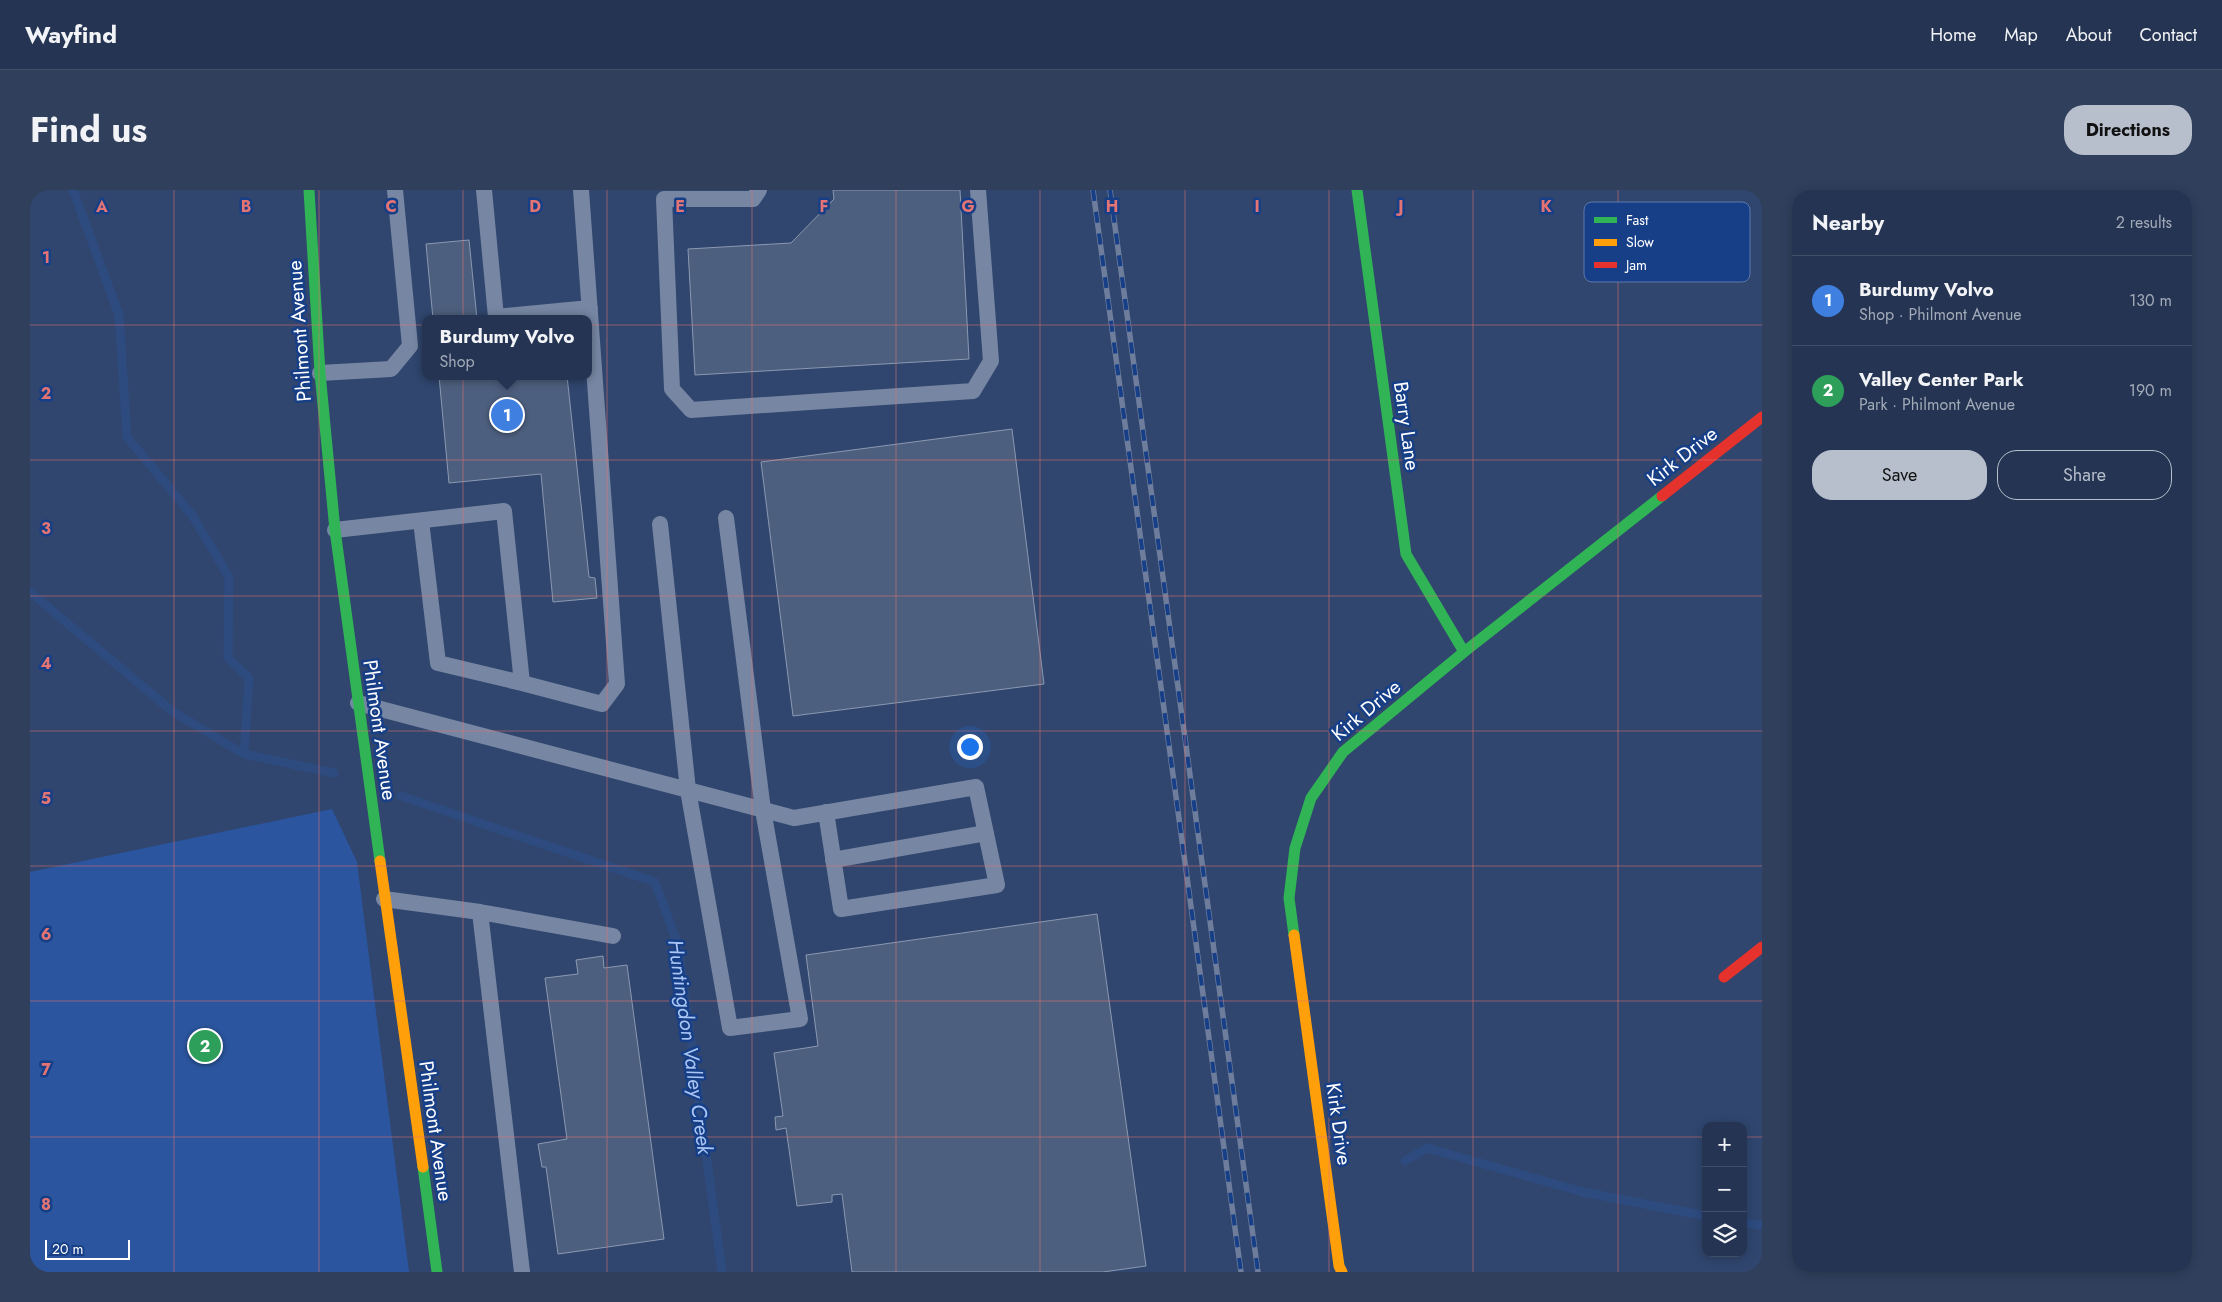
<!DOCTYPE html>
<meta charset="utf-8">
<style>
body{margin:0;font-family:Jost,sans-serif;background:#303f5c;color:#f1f3f6}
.controls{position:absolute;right:15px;bottom:15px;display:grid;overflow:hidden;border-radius:10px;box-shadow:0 2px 12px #0003}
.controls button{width:45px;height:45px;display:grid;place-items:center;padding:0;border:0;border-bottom:1px solid #414f69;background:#243452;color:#f1f3f6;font:25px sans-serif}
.scale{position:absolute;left:15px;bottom:12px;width:85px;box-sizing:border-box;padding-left:5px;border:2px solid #fff;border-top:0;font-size:14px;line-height:18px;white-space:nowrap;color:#fff;-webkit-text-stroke:4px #173f87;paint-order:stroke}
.you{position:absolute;left:939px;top:556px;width:18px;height:18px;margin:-12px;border:4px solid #fff;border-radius:50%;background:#1a73e8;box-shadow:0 0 0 8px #1a73e833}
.badge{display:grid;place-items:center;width:32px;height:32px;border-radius:50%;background:#b7becc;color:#fff;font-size:16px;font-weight:700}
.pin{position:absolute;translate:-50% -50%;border:2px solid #fff;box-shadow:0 1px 5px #0006}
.popup{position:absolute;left:392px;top:125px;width:170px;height:65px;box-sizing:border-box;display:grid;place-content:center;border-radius:10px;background:#243452;filter:drop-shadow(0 1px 4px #0005);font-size:16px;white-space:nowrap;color:#a3aab8}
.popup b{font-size:19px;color:#f1f3f6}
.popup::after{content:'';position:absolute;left:50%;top:100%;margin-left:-10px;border:10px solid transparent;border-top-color:#243452}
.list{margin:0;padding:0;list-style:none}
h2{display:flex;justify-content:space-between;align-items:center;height:65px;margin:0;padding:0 20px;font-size:21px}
h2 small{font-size:16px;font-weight:400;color:#a3aab8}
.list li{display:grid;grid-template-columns:32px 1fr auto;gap:15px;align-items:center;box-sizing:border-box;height:90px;padding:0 20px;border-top:1px solid #414f69}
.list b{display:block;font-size:19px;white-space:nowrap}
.list p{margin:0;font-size:16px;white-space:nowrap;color:#a3aab8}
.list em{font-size:16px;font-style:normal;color:#a3aab8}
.actions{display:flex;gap:10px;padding:15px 20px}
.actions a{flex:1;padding:11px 0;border:1px solid #b7becc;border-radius:20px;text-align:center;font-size:18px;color:#b7becc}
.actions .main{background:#b7becc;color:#111}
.icon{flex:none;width:28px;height:28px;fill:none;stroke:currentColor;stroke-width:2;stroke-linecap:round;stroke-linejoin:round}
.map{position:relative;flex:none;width:1732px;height:1082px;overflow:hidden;border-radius:20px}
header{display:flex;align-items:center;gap:30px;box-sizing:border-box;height:70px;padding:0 25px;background:#243452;border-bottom:1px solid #414f69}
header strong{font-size:24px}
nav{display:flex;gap:28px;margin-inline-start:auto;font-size:18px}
.intro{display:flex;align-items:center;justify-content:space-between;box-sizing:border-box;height:120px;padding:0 30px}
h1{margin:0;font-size:35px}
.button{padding:12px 22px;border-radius:20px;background:#b7becc;color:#111;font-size:18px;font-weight:700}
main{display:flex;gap:30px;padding:0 30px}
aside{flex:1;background:#243452;border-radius:20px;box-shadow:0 2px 12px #0003}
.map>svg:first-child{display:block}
.green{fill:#2b559e}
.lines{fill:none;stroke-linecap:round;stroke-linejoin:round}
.stream{stroke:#2e4b7f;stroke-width:9}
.building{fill:#4d5f7e;stroke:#8b99b1}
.lane{stroke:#7787a3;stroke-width:16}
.fast{stroke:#30b455;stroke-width:11}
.slow{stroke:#ff9f0a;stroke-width:11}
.jam{stroke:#e5322d;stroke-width:11}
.rail-casing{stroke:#6d7d9b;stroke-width:5.5}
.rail{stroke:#173f87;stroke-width:4;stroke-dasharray:11;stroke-linecap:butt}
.grid{fill:none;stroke:#e47373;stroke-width:1;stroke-opacity:0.55}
.labels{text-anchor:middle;stroke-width:5;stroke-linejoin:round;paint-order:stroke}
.street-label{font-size:20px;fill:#fff;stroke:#173f87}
.water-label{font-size:21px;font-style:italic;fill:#aac6f5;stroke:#173f87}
.key{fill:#173f87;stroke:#5d79ab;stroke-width:1}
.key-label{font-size:14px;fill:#fff}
.grid-label{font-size:16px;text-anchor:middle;font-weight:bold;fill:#e47373;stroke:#173f87;stroke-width:5;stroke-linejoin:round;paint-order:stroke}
</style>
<header>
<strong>Wayfind</strong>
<nav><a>Home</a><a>Map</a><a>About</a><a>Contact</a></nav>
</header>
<div class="intro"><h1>Find us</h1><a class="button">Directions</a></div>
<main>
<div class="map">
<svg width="1732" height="1082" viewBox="0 0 1732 1082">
<rect width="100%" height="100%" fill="#30466e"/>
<!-- green -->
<path class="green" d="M302 619 327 672 379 1082H0V682Z"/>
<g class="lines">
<!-- stream -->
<path class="stream" d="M43 0 89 125 97 247 162 325 199 387 198 468 219 488 214 564
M0 402 142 521 214 564 304 583
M371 606 625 692 648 755 692 1082
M1375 971 1397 958 1553 1002 1676 1026
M1713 1033 1732 1035"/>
</g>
<!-- building -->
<path class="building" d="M803 0H930L939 169 665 185 658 59 761 53 804 9Z
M439 50 447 129H403L396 54Z
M409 186H537L559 387 565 388 567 408 523 412 511 284 419 293Z
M982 239 1014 494 763 526 731 272Z
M1067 724 1116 1076 1073 1082H822L812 1004 802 1005V1012L767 1016 756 938 746 940 745 927 753 926 744 863 788 856 776 765Z
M573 766 574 778 597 775 634 1049 528 1064 516 977H512L508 954 537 949 515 788 548 784 546 770Z"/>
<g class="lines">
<!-- lane -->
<path class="lane" d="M454 0 466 127 560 118
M729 0 723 9H634L642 199 661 220 943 201 961 171 948 0
M290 183 361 179 380 156 365 0
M391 331 408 473 492 493
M630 334 658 600 700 838 770 829 733 620 696 328
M305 340 474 321 492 493 572 514 587 494 551 0
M328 513 764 628 946 597 967 695 811 719 796 622
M803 670 956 643
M354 709 450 722 492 1082
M450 722 583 746"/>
<!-- fast -->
<path class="fast" d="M279 0 290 183 305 340 350 671
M1327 0 1376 364 1434 462
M1264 745 1259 708 1265 658 1281 608 1313 562 1434 462 1632 306
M393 977 407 1082"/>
<!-- slow -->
<path class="slow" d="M350 671 393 977
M1264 745 1309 1076 1312 1082"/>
<!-- jam -->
<path class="jam" d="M1632 306 1732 227
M1694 787 1732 757"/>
<!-- rail casing -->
<g class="rail-casing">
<path id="rail" d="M1063 0 1211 1082
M1080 0 1228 1082"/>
</g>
<!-- rail -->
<use href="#rail" class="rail"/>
</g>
<!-- grid -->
<path class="grid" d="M144 0V1082M289 0V1082M433 0V1082M577 0V1082M722 0V1082M866 0V1082M1010 0V1082M1155 0V1082M1299 0V1082M1443 0V1082M1588 0V1082M0 135H1732M0 270H1732M0 406H1732M0 541H1732M0 676H1732M0 811H1732M0 947H1676M1713 947H1732"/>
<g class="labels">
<!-- street labels -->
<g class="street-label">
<text transform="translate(269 141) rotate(-94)" y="7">Philmont Avenue</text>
<text transform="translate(1377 236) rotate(82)" y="7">Barry Lane</text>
<text transform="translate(1652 266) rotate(-38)" y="7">Kirk Drive</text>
<text transform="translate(1336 520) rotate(-40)" y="7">Kirk Drive</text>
<text transform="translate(350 540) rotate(82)" y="7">Philmont Avenue</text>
<text transform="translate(1309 934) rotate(82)" y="7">Kirk Drive</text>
<text transform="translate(406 941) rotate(82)" y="7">Philmont Avenue</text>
</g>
<!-- water labels -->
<g class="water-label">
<text transform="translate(660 857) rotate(82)" y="7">Huntingdon Valley Creek</text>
</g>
</g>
<!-- legend -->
<rect x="1554" y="12" width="166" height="80" rx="8" class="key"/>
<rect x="1564" y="27" width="23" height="6" fill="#30b455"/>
<rect x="1564" y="49" width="23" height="7" fill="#ff9f0a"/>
<rect x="1564" y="72" width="23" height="6" fill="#e5322d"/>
<g class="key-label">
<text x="1596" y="35">Fast</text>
<text x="1596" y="57">Slow</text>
<text x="1596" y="80">Jam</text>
</g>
<g class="grid-label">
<text x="72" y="22">A</text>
<text x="216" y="22">B</text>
<text x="361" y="22">C</text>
<text x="505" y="22">D</text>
<text x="650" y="22">E</text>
<text x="794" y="22">F</text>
<text x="938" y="22">G</text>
<text x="1082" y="22">H</text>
<text x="1227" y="22">I</text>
<text x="1371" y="22">J</text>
<text x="1516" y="22">K</text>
<text x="16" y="73">1</text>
<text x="16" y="209">2</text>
<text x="16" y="344">3</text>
<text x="16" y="479">4</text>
<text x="16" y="614">5</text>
<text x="16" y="750">6</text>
<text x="16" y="885">7</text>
<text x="16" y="1020">8</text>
</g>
</svg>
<div class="controls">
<button>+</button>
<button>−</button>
<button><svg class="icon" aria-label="layers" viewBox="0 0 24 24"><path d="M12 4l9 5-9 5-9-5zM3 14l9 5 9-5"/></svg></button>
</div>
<div class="scale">20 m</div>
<div class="you"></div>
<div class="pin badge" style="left:477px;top:225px;background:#3f7fe0">1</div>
<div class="popup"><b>Burdumy Volvo</b>Shop</div>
<div class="pin badge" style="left:175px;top:856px;background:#2e9e5b">2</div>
</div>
<aside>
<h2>Nearby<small>2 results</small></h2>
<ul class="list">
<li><span class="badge" style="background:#3f7fe0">1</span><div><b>Burdumy Volvo</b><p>Shop · Philmont Avenue</p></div><em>130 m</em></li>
<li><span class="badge" style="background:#2e9e5b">2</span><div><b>Valley Center Park</b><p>Park · Philmont Avenue</p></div><em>190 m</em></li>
</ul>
<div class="actions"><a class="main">Save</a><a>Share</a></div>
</aside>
</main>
